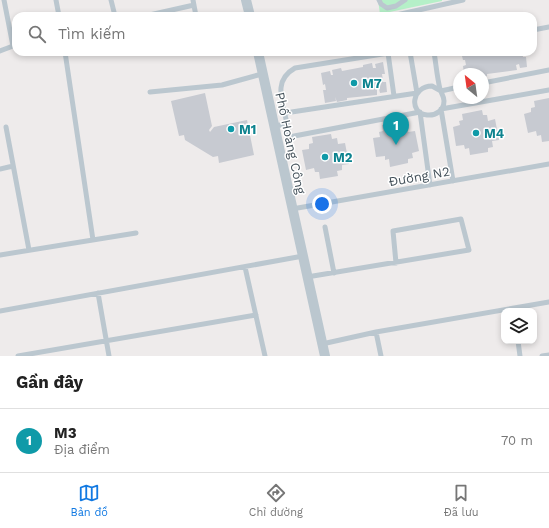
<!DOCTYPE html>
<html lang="vi">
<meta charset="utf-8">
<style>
body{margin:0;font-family:"Work Sans",sans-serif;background:#f2f2f2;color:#222}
.controls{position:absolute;right:12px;bottom:12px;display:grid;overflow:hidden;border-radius:8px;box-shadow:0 2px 6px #0003}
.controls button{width:36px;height:36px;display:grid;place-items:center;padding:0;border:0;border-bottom:1px solid #e0e0e0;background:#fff;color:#222;font:20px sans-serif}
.compass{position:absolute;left:453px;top:68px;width:36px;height:36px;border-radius:50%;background:#fff;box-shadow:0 2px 6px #0003;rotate:331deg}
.you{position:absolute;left:322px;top:204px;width:14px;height:14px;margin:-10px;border:3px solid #fff;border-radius:50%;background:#1a73e8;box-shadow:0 0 0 6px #1a73e833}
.badge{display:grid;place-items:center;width:26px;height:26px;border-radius:50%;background:#1179e2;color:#fff;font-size:13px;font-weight:700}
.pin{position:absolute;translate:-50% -33px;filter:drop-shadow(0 1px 2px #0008)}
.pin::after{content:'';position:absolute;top:21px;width:14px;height:12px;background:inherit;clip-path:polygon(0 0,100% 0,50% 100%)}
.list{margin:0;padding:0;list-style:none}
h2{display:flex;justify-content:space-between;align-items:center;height:52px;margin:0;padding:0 16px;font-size:17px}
h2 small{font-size:13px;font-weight:400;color:#767676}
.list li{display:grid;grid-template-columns:26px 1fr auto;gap:12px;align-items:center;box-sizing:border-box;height:64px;padding:0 16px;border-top:1px solid #e0e0e0}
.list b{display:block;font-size:15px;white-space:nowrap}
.list p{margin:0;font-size:13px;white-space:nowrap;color:#767676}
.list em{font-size:13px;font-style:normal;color:#767676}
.icon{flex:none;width:22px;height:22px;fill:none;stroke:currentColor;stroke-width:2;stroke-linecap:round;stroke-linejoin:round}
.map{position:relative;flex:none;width:549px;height:356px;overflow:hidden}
.search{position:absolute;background:#fff;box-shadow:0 2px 6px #0003;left:12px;right:12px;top:12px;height:44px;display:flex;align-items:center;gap:10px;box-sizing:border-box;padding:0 14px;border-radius:12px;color:#767676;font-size:15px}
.sheet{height:116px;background:#fff}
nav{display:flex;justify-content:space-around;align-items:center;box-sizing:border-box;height:56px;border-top:1px solid #e0e0e0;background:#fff;font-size:11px;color:#767676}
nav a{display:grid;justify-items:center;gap:2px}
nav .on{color:#1179e2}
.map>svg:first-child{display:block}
.green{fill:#b5f0c8}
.building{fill:#c7cad1}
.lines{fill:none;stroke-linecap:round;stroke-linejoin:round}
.lane{stroke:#bbc7cf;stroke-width:5}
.street{stroke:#bbc7cf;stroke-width:10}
.culture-dot{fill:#0f9aa8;stroke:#fff;stroke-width:1.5}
.labels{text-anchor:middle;stroke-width:3;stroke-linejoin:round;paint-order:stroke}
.culture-label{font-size:13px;font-weight:bold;fill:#0d838f;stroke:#fff;text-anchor:start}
.street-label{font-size:13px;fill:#435059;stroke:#fff}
</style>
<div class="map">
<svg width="549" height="356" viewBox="0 0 549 356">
<rect width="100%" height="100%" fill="#eeebeb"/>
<!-- green -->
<path class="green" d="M378 0H442V1L380 14Z"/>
<!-- building -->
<path class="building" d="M461 52H522L523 57H526L527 67 520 68 519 64 516 65 517 70 487 74V76L483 77V74H476V72L475 74H464L463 66 466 65 465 60H463Z
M383 62 385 74H382L383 82H386L387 92 380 93 379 89H377V95L347 98V100L337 102 335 97 336 101 325 103 323 90H326L325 84 323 85 321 73 330 71 331 75H333L332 70 341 68 342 71 363 67V65L372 63 373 68H376L375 64Z
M205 93 212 126 209 130 210 132 214 127 247 120 254 155 219 163 218 156 213 157 185 140 184 135 179 136 171 101Z
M549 98V141L542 142 541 135 537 136 536 131 528 133 524 114 531 112V108L535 107 534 101Z
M482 110 483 115H487L488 121 495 119 499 140 492 141 493 147 488 148V152L470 155 469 148 465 149 464 145 456 146 453 127 460 125 459 121 463 120 462 114Z
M402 122 403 127 407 126 408 132 415 131 419 151 412 153 413 158 408 159V163L390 167 389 159 385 160V156L376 157 373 138 380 137 379 132 383 131 382 125Z
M331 134 332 139 337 138 338 144 345 143 349 164 342 165V170L337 171 338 176 320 179 319 172H315L314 168 306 170 302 150 309 149V144L313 143 312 137Z"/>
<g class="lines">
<!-- lane -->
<path class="lane" d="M56 0 59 16
M111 0 115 16
M193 0 196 16
M379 0 381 4 387 8 396 6 405 0
M145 16 194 5
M392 16 463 0
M533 30 549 27
M0 51 13 46 4 0
M65 52 93 240
M434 52C436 64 437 77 440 89 441 93 444 96 444 101 444 110 436 116 427 115 408 113 412 86 432 86L441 91 459 87
M388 53 394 96
M483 83 549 70
M150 92 222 85 262 74
M285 113 417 93 410 52
M287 124 289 137 420 112 430 185
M274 126 287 124C283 102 272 81 295 68L395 52
M6 127 29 250
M0 169 13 166
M453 181 441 109 549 90
M292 209 549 164
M325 227 334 273
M0 255 136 233
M245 267 265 356
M307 277 469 250 461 219 393 231 396 263
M98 293 109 356
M0 311 303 256
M376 332 381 356
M518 341 520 356
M322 344 376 332 549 302
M18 356 256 315
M542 356 549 355"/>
<!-- street -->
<path class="street" d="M246 0 250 16
M258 52 325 356"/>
</g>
<!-- markers -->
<g class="culture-dot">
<circle cx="354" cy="83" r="4"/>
<circle cx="231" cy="129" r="4"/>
<circle cx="476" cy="133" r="4"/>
<circle cx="325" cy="157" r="4"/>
</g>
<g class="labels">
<!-- culture labels -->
<g class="culture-label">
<text x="362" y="88">M7</text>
<text x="239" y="134">M1</text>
<text x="484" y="138">M4</text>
<text x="333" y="162">M2</text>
</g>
<!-- street labels -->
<g class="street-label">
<text transform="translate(291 143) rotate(78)" y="5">Phố Hoàng Công</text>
<text transform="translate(419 176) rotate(-10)" y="5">Đường N2</text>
</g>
</g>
</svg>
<div class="controls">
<button><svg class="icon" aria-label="layers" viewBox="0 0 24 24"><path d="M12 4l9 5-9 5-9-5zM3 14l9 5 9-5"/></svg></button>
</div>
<svg class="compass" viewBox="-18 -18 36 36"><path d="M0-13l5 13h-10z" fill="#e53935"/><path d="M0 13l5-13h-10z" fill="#767676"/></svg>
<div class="you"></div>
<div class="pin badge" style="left:396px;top:145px;background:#0f9aa8">1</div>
<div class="search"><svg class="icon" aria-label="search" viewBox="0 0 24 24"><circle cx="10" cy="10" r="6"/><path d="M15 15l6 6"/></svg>Tìm kiếm</div>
</div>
<section class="sheet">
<h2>Gần đây<small></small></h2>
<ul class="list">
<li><span class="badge" style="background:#0f9aa8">1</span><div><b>M3</b><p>Địa điểm</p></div><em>70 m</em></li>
</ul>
</section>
<nav>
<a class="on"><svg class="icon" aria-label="map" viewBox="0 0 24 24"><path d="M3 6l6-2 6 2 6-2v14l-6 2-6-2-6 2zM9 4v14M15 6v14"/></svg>Bản đồ</a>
<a><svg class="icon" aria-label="directions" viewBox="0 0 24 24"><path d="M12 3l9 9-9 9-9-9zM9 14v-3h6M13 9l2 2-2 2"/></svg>Chỉ đường</a>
<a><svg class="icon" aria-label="saved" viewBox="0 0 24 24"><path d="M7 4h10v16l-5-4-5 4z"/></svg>Đã lưu</a>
</nav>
